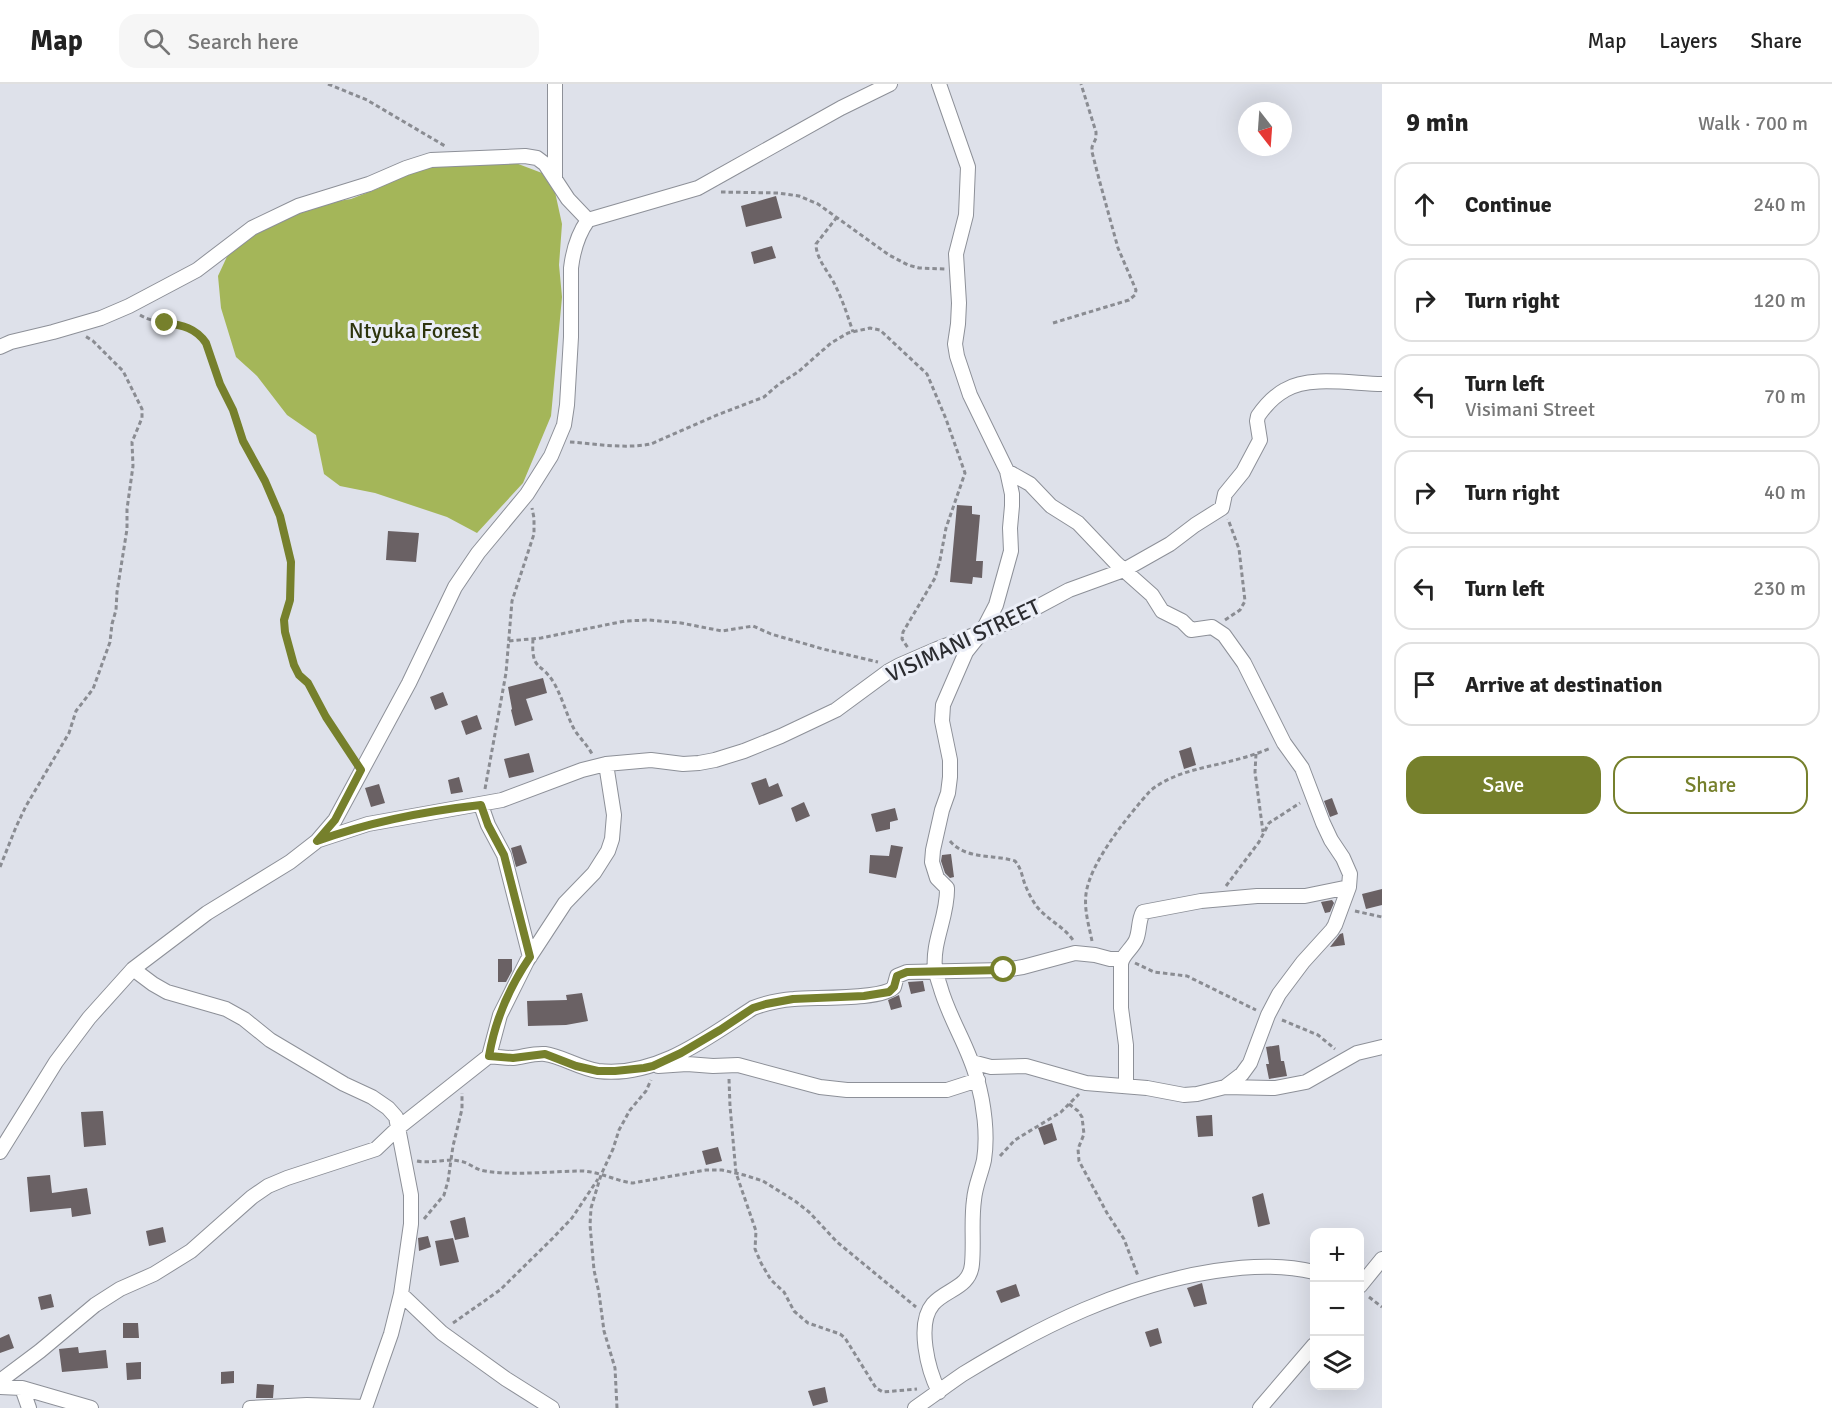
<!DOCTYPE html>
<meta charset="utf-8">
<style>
body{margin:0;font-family:Signika,sans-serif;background:#f6f6f6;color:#222}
.controls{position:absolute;right:18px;bottom:18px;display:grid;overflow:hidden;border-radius:12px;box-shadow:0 6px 24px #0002}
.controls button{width:54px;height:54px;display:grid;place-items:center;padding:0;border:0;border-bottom:2px solid #e0e0e0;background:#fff;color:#222;font:30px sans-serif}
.compass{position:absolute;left:1238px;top:18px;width:54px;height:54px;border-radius:50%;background:#fff;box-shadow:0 6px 24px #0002;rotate:163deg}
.stop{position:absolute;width:18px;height:18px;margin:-14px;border:4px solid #76802c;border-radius:50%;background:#fff}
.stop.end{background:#76802c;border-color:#fff;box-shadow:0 2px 6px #0008}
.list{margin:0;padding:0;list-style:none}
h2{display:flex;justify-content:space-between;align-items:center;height:78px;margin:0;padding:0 24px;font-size:26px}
h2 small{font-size:20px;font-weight:400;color:#767676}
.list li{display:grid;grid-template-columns:39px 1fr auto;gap:18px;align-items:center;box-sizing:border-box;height:84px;margin:0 12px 12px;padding:0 12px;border:2px solid #e0e0e0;border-radius:18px}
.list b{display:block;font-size:22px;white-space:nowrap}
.list p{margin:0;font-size:20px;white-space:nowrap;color:#767676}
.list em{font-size:20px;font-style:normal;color:#767676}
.actions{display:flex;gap:12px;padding:18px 24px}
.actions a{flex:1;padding:14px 0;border:2px solid #76802c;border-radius:18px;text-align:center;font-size:21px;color:#76802c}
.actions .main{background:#76802c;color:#fff}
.icon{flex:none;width:33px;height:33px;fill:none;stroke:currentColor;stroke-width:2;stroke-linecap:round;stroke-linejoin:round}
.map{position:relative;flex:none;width:1382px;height:1324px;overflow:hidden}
header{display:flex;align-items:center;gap:36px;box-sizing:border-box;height:84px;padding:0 30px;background:#fff;border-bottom:2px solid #e0e0e0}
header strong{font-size:28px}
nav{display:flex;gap:33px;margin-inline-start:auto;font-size:21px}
.search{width:420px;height:54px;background:#f6f6f6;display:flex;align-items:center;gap:15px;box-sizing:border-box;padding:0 21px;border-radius:18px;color:#767676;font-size:22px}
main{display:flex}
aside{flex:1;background:#fff}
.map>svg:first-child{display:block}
.forest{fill:#a4b659}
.building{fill:#6a6164}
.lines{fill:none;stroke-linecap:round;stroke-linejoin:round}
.minor-casing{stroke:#8d9098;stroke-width:16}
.path{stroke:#8a8c92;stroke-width:3;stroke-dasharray:4.5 3;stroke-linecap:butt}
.minor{stroke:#fff;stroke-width:14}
.route{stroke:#76802c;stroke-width:8}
.labels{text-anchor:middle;stroke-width:6;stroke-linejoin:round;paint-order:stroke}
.park-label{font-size:22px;fill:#2d340c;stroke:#ebeef7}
.street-label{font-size:22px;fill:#2b2c30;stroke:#ebeef7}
</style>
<header>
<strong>Map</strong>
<div class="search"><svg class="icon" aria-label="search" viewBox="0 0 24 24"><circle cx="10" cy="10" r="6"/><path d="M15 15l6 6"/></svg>Search here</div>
<nav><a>Map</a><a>Layers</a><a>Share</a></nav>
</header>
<main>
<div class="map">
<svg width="1382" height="1324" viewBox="0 0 1382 1324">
<rect width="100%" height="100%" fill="#dee1ea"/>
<!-- forest -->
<path class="forest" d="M513 78 542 89 555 108 562 140 559 181 562 213 551 332 523 399 477 449 447 433 375 409 340 402 324 390 316 351 287 331 257 292 236 273 221 224 218 192 231 164 254 147 312 121 351 115 379 104 402 89 434 83Z"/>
<!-- building -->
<path class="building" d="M776 112 782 134 746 143 741 122Z
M772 162 776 174 754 180 751 168Z
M957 421 972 422V430L980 431 976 477H983L982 494 973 493 972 500 950 498Z
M388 447 419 449 416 478 386 476Z
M543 594 547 609 526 615 533 636 515 642 511 626 512 625 508 603Z
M443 608 448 621 435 626 430 613Z
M477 631 482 645 466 651 461 637Z
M1191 663 1196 681 1184 685 1179 667Z
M529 669 534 688 509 694 504 675Z
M459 693 463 708 451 710 448 696Z
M766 694 769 703 778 699 783 712 759 721 751 699Z
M379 700 385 719 371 723 365 704Z
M1332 714 1338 730 1330 733 1324 717Z
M804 718 810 732 796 738 791 724Z
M895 724 898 736 890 738V745L876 748 871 730Z
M521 761 527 779 516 783 511 764Z
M891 761 903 763 896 794 869 789 870 771 889 772Z
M951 770 954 793 950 794 945 789 941 777 942 771Z
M1382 805V821L1366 825 1362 810Z
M1332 816 1334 819 1330 828 1325 829 1321 818Z
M1343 849 1345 861 1330 863 1340 850Z
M498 875H512V887L506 898H498Z
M923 897 925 907 911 910 908 898Z
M582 909 588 937 566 941 528 942 527 917 567 916 566 911Z
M899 911 902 923 891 926 888 916Z
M1279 961 1281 977H1284L1287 992 1269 995 1266 980H1269L1266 963Z
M103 1027 106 1061 84 1063 81 1028Z
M1212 1031 1213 1052 1198 1053 1196 1032Z
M1052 1039 1057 1056 1044 1061 1038 1044Z
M718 1063 722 1077 706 1081 702 1067Z
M50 1091 52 1109 87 1104 91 1130 72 1133 71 1124 30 1128 27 1093Z
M1263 1109 1270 1140 1258 1143 1252 1113Z
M465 1133 469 1153 455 1156 450 1137Z
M163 1143 166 1158 149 1162 146 1147Z
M428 1152 431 1163 419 1167 418 1154Z
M453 1154 459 1178 440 1182 435 1157Z
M1202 1199 1207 1220 1194 1223 1187 1204Z
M1016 1200 1020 1212 1001 1219 996 1207Z
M51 1210 54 1223 41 1226 38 1213Z
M123 1239H138L139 1254H123Z
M1158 1244 1162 1259 1150 1263 1145 1248Z
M9 1250 14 1264 0 1269V1254Z
M78 1263 79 1269 106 1266 108 1284 62 1288 59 1265Z
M141 1278V1295L127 1296 126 1279Z
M234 1287V1299L221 1300V1288Z
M257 1300 274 1301 273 1314H256Z
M825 1303 828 1318 813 1322 808 1307Z"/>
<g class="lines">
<!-- minor casing -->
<g class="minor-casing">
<path id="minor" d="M555 0V94
M0 263 11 258 53 248 101 234 129 222 197 186 252 144 298 122 369 100 406 84 431 76 525 72 537 74 545 80 568 115 588 136
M1007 387 1030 400 1051 422 1078 439 1116 479 1152 511 1162 527 1182 537 1191 546 1212 543 1224 551 1244 579 1284 659 1302 684 1323 739 1331 756 1343 774 1350 790 1349 803 1335 841 1332 846 1303 878 1279 910 1268 931 1250 979 1242 990 1225 1003
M481 721 488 741 504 771 530 873
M319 756 368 740 502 716 582 686 606 680 651 676 683 680 699 679 715 676 744 667 781 652 836 626 889 587 900 581 937 565 1011 537 1069 506 1124 486 1170 460 1195 441 1222 424 1225 410 1243 388 1260 356 1257 337 1258 332C1265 322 1274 312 1285 306 1310 291 1354 300 1382 300
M133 885 153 900 167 908 226 925 244 935 270 956 344 1000 372 1013 388 1024 396 1033 411 1111V1140L401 1210 391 1250 365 1324
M489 972C497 973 505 974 513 974 523 973 534 969 545 970 561 972 579 984 598 987 656 994 707 954 753 924 766 919 780 916 794 915 815 913 883 916 894 903L897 892 907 888 1004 886 1023 883 1075 869 1095 871 1110 875H1122
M972 978 991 983 1026 982 1086 999 1147 1004 1184 1011 1197 1010 1225 1003 1275 1004 1306 998 1357 969 1382 963
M658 982 687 980 713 982 738 981 820 1003 847 1006H947L978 996
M1126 1002V961L1121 924V880C1122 871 1132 865 1136 856 1140 847 1138 837 1143 828L1201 817 1257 812H1305L1349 803
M0 1068 56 978 89 934 133 885 207 829 290 778 317 757 335 736 409 599 455 503 478 469 527 410 551 372 564 341 567 321 571 253V184C573 167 578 150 588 136L698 104 841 24 890 0
M1360 1202 1382 1175
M401 1210 442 1249 506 1295 552 1324
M0 1297 40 1267 95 1221 120 1205 154 1190 191 1167 252 1113 268 1102 287 1094 376 1065 398 1044 489 972 500 931 527 877 565 819 594 789 608 767 612 755 614 731 606 680
M0 1303 22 1304 91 1324
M22 1304 29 1324
M939 1308C928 1286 916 1240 933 1220 946 1205 970 1204 972 1180 974 1159 971 1137 974 1116 975 1102 981 1090 984 1076 988 1051 984 1020 977 995 969 963 949 935 940 902 938 896 936 890 935 885 932 857 948 832 947 804L937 794 932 778 933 766 942 726 948 709 950 693V676L942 637 943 621 966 568 982 548 996 521 1011 467 1010 444 1012 422V410L1007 387 970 311 957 272 955 260 958 240 959 219 956 170 966 131 968 83 939 0
M250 1324 307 1321 365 1323
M915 1324C931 1313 947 1301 963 1290 1041 1242 1124 1201 1215 1187 1247 1182 1282 1180 1314 1188
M1260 1324 1314 1261"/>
</g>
<!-- path -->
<path class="path" d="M328 0 367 16 445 62
M721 108 778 109 799 112 818 120 889 171 908 181 919 184 945 185
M837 133 816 160C816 176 830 189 836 203 843 217 848 233 853 248
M140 231C162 244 191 235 206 259L220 300 233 325 243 357 265 397 280 432 291 478 290 516 284 536 285 548 294 581 299 591 308 599 326 633 354 675
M1053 239 1129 216 1135 211 1136 206 1118 164 1099 95 1092 68V63L1096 54V48L1081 0
M570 358C597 360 625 365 651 360L717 331 764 313 779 300 798 288 831 259 848 249 870 244 880 246 927 290 946 335 965 389 946 444 940 476 935 494 903 548 902 555 908 564
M1225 536 1240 526 1245 517 1239 465 1228 435
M533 555C531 588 541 577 554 599 562 613 566 629 573 643 578 653 587 660 592 670
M509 557 541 554 625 537 649 536 681 539 722 547 753 542 771 550 823 565 878 578
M1256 670 1255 688 1263 748
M485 705 506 589 512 517 534 450V434L532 424
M950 757C966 776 993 770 1015 777 1022 785 1022 794 1026 803 1029 810 1033 818 1038 824 1048 836 1063 842 1073 856
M0 783 16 743 26 722 69 649 76 627 93 605 110 558 112 540 116 526 117 508 127 445V425L133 382 132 358 142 334V325L123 287 93 257 85 252
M1226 802 1259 758 1269 739 1300 719
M1355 827 1382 833
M1092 857C1089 842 1084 826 1086 810 1090 778 1129 731 1150 707 1174 687 1206 684 1235 676 1247 673 1259 669 1271 664
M1135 879 1154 888 1187 892 1256 926
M1282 936 1318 951 1335 965
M729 995 730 1022 736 1089 756 1147 755 1165 761 1179 771 1196 784 1208 794 1227 802 1234 808 1239 840 1250 845 1254 876 1304 883 1308 917 1305
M1069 1020 1078 1027 1082 1033 1084 1050 1078 1065 1079 1077 1107 1129 1124 1155 1138 1192
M1000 1072 1015 1056 1061 1028 1079 1010
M417 1077C432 1080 445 1074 459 1077 469 1078 475 1086 485 1087 517 1092 551 1087 583 1087 600 1088 616 1097 633 1099L706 1086H722L744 1091 763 1097 795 1117 809 1128 837 1158 916 1223
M424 1135 444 1111 448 1097 453 1062 462 1025V1009
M1369 1213 1382 1223
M453 1239 500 1206 553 1154 572 1134 598 1095
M617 1324 615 1284 604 1247 599 1209 594 1186 590 1141 591 1124 601 1091 613 1065 619 1046 630 1026 646 1007 651 996"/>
<!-- minor -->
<use href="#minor" class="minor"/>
</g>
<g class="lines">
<!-- route -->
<path class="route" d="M165 239C182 241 196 244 206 259L220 300 233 326 243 357 265 397 280 432 291 478 290 516 284 536 285 548 294 581 299 591 308 599 326 633 361 686 335 736 317 757C370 738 425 727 481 721L488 741 504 771 530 873C510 902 495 937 489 972L513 974 545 970 576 982 598 987H615L644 984 653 982 681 969 720 946 753 924 766 920 793 915 864 912 889 908 894 903 897 892 907 888 1004 886"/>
</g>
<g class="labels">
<!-- park labels -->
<g class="park-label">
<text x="414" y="254">Ntyuka Forest</text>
</g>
<!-- street labels -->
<g class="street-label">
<text transform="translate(963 556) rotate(-25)" y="8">VISIMANI STREET</text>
</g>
</g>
</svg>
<div class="controls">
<button>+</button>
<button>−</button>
<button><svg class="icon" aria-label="layers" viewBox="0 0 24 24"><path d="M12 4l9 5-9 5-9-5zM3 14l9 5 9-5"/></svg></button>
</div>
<svg class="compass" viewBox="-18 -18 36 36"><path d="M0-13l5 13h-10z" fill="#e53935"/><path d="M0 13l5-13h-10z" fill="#767676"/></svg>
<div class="stop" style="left:1004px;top:886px"></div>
<div class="stop end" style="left:165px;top:239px"></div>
</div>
<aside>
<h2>9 min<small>Walk · 700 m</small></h2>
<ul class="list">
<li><svg class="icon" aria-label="ahead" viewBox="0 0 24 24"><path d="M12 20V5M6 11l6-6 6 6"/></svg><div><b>Continue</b></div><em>240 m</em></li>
<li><svg class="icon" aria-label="right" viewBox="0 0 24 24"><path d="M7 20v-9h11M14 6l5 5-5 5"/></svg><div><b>Turn right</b></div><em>120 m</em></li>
<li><svg class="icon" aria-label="left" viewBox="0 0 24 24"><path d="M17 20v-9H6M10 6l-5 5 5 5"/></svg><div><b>Turn left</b><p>Visimani Street</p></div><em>70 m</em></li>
<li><svg class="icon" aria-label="right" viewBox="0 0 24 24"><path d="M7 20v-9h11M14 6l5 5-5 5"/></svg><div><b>Turn right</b></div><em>40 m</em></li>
<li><svg class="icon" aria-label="left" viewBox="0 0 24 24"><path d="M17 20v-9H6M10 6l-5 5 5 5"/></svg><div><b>Turn left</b></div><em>230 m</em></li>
<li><svg class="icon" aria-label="arrive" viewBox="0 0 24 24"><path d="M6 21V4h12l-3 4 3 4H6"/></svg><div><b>Arrive at destination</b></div></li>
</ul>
<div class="actions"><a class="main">Save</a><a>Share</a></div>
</aside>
</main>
